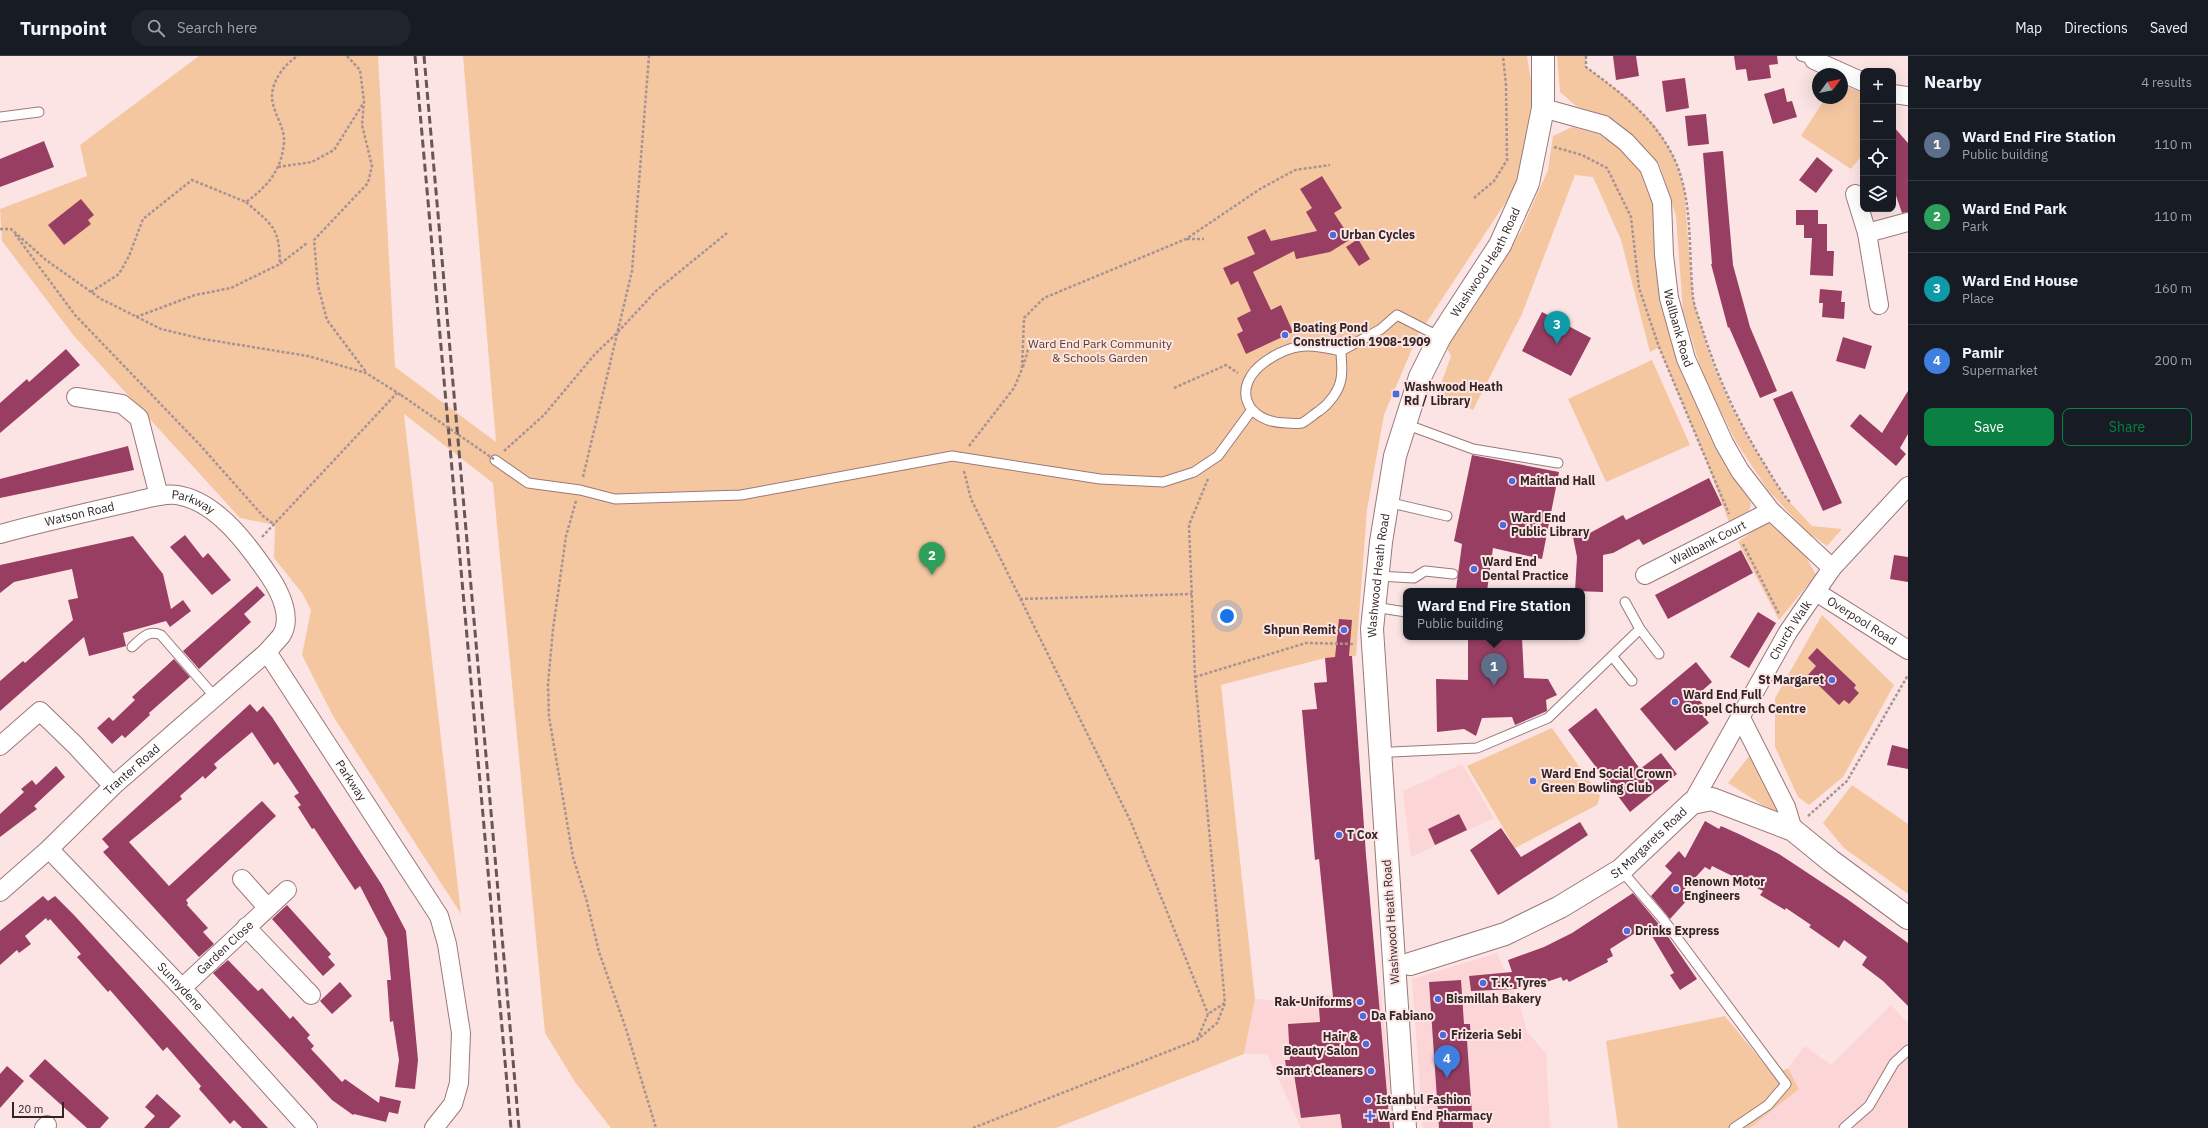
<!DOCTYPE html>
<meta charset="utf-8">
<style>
body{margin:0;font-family:"IBM Plex Sans",sans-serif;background:#20242c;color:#f1f3f6}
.controls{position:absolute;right:12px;top:12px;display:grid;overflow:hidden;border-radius:8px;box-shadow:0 4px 16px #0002}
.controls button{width:36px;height:36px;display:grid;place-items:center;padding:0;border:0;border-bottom:1px solid #363941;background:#171b24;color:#f1f3f6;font:20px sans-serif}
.compass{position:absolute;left:1812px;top:12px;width:36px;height:36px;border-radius:50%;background:#171b24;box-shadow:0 4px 16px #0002;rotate:57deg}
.scale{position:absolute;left:12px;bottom:10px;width:52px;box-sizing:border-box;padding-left:4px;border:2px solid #332525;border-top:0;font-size:11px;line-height:14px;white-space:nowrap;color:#332525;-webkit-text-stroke:3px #fce4e4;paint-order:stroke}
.you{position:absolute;left:1227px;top:560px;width:14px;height:14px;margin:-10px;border:3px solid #fff;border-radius:50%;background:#1a73e8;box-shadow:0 0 0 6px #1a73e833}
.badge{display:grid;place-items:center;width:26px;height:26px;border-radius:50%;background:#0b8043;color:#fff;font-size:13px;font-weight:700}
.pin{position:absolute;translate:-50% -33px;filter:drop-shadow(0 1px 2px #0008)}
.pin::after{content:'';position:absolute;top:21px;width:14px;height:12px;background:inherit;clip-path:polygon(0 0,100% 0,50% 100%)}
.popup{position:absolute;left:1403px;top:532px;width:182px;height:52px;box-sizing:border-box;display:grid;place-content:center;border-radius:8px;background:#171b24;filter:drop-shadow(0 1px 3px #0005);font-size:13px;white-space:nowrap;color:#9ea1a6}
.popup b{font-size:15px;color:#f1f3f6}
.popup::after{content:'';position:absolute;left:50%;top:100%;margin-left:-8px;border:8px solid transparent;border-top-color:#171b24}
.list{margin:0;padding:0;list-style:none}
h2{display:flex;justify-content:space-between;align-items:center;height:52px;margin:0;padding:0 16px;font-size:17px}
h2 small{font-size:13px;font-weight:400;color:#9ea1a6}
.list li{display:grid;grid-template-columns:26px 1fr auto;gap:12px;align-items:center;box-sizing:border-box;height:72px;padding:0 16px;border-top:1px solid #363941}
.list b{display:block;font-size:15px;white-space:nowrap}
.list p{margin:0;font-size:13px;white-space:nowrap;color:#9ea1a6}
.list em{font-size:13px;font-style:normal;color:#9ea1a6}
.actions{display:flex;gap:8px;padding:12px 16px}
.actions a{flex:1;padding:9px 0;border:1px solid #0b8043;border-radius:8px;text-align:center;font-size:14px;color:#0b8043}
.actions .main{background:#0b8043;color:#fff}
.icon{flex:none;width:22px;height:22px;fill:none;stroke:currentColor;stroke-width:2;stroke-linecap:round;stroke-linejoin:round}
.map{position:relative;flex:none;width:1908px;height:1072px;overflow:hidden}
header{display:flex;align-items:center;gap:24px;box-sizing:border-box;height:56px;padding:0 20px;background:#171b24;border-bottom:1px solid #363941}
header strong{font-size:19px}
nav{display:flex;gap:22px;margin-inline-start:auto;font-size:14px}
.search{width:280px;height:36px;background:#20242c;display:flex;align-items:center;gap:10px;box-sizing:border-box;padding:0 14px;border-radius:22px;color:#9ea1a6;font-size:15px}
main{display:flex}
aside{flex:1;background:#171b24}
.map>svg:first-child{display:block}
.built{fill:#fcd6d6}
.green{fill:#f5c7a1}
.building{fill:#983e63}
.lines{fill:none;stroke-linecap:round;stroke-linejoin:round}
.lane-casing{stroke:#9b7878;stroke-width:11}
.street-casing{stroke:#9b7878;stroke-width:20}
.secondary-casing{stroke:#9b7878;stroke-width:24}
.path{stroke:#a79393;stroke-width:2.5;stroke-dasharray:3 2;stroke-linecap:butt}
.lane{stroke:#fff;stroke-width:9}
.street{stroke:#fff;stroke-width:18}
.secondary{stroke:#fff;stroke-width:22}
.rail{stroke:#675656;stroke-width:3;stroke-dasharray:8 4;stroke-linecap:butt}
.path-bridge{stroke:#a79393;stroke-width:2.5;stroke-dasharray:3 2;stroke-linecap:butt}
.poi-dot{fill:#4d6ade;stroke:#fce4e4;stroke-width:1.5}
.labels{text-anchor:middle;stroke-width:4;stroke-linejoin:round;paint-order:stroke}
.poi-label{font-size:12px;font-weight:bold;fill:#332525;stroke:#fce4e4;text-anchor:start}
.street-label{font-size:12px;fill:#332525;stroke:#fce4e4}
.park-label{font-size:12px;fill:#5b3b1d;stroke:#fce4e4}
</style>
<header>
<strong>Turnpoint</strong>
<div class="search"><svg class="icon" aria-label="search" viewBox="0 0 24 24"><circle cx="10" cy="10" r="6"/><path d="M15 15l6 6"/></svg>Search here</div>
<nav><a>Map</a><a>Directions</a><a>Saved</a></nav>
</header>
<main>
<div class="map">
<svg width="1908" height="1072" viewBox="0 0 1908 1072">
<rect width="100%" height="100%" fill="#fce4e4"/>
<!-- built -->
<path class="built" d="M1462 708 1494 762 1411 801 1403 735Z
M1497 897 1521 953 1527 976 1546 997 1550 1072H1423L1412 923Z
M1381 935 1394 1072H1301L1267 998H1244L1255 943 1273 944Z
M1891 949 1908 967V1072H1750L1799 1033 1788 1012 1805 990 1831 1009Z"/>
<!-- green -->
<path class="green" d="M199 0H378L395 311 496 386 463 0H1527L1534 42 1519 126 1417 281 1384 359 1367 454 1356 600 1325 602 1221 629 1255 943 1244 998 1056 1072H611L575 1026 545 977 493 427 404 358 461 858 333 660 302 599 311 554 302 537 274 502 275 469 240 462 74 280 2 185 0 153 87 120 80 89Z
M1557 0H1586V11L1628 42 1656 71 1673 99 1684 132 1693 243 1711 303 1730 348 1749 384 1783 439 1812 470 1842 473 1827 490 1806 475 1768 434 1736 386 1703 320 1683 255 1676 160 1659 107 1615 64 1576 50 1560 36Z
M1843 29 1863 37V98L1851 113 1801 80 1824 44 1829 47 1833 42H1842Z
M1572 71 1598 78 1629 98 1648 127 1655 156 1672 284 1702 362 1751 446C1750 459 1742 463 1730 469L1705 401 1659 291 1650 296 1621 184 1593 121 1575 119 1522 258 1473 354 1437 339 1451 300 1446 290 1520 177 1548 114 1553 80Z
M1652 304 1690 389 1606 426 1568 343Z
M1772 465 1803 495 1816 519 1779 564 1738 486 1757 472Z
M1822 559 1894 629 1843 721 1809 749 1798 741 1775 691V642Z
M1552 672 1600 740 1597 749 1515 792 1467 710Z
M1750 699 1780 755 1775 757 1728 727Z
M1852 729 1908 768V838L1844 792 1823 767Z
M1725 960 1773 1019 1788 1012 1799 1033 1750 1072H1618L1606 985Z"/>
<!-- building -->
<path class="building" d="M1613 0H1636L1639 20 1616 24Z
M1734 0H1777L1778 8 1769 9 1771 22 1748 25 1746 13 1736 14Z
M1685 22 1689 52 1666 56 1662 25Z
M1784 32 1787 46 1792 45 1797 61 1773 68 1764 38Z
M1706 58 1709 88 1688 90 1685 60Z
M1893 70 1908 87V156L1902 157 1893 131Z
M44 85 54 111 0 131V103Z
M1723 95 1733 209 1750 271 1777 335 1760 342 1729 271 1728 272 1711 208H1712L1703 97Z
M1817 101 1833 114 1816 137 1799 124Z
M1322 120 1342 152 1334 157 1351 183 1330 196 1296 203 1294 195 1253 216 1271 254 1281 249 1293 276 1246 298 1237 278 1243 275 1237 262 1251 255 1238 225 1231 229 1223 212 1255 198 1247 181 1265 173 1271 185 1317 175 1306 156 1312 152 1300 133Z
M81 143 94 159 88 164 91 168 64 189 48 169Z
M1796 154H1818V168H1827V195H1834L1833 220 1810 219 1812 182H1804V169H1796Z
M1358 183 1370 203 1359 210 1346 191Z
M1820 233 1842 235 1841 246H1845L1844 263 1822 261 1823 247H1819Z
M1542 256 1591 282 1571 320 1522 295Z
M1843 281 1872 290 1865 313 1836 305Z
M66 293 80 309 0 377V347L27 323 29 326Z
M1792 335 1842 447 1823 455 1773 343Z
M1908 335V378L1900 392 1906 398 1896 410 1850 370 1860 358 1882 377Z
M128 390 134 414 0 442V423Z
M1472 399 1559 416 1542 503 1493 492 1487 535 1456 533 1462 488 1454 485Z
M1709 422 1722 449 1643 489 1639 483 1613 497 1603 499V536L1575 535 1577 501 1573 481 1588 478 1623 459 1626 464Z
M185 479 203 502 208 497 231 524 212 539 170 491Z
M133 480 163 518 171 553 183 544 191 555 170 571 166 565 123 577 126 590 89 600 84 581 0 655V625L23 605 25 607 73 564 68 544 78 542 72 513 14 526 0 537V509Z
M1741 494 1753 517 1668 563 1655 539Z
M1894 499 1908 501V526L1890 523Z
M257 530 265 539 244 558 251 566 199 613 183 595Z
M1758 556 1776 567 1749 612 1730 601Z
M1339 563 1352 564 1349 600H1352L1366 799 1390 1072H1342L1340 1058 1301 1062 1294 1018H1287L1285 1004H1290L1288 968 1320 966 1319 952 1334 951 1319 803 1315 804 1302 654 1317 653 1314 627 1327 626 1325 602 1335 601Z
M1468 582H1522L1524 622 1548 623 1557 639 1546 644 1547 655 1515 669 1512 661 1482 662 1476 680 1464 673 1437 676 1436 623 1468 624Z
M1817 592 1856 629 1854 632 1859 637 1849 648 1844 644 1839 649 1808 619 1816 610 1808 602Z
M174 603 190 621 149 657 150 659 125 682 122 679 112 688 97 672 109 661 113 665 135 644 132 641Z
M1696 606 1712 626 1696 640 1706 652 1700 656 1709 667 1675 695 1640 653Z
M250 648 257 656 263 650 272 661 382 829 406 875 418 1004 415 1033 395 1031 399 1004 393 965 390 966 387 924H391L387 882 360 830 355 834 314 772 312 773 298 751 301 749 294 740 299 737 278 706 274 709 252 676 214 708 217 712 205 723 203 720 180 740 182 743 129 786 169 830 262 745 276 760 186 844 188 847 187 849 208 872 203 876 214 888 199 901 103 796 109 791 102 783Z
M1596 652 1640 713 1661 697 1677 718 1630 756 1568 674Z
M1892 689 1908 693V713L1887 709Z
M56 710 65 721 34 750 37 753 0 781V758L24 736 21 733 32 724 36 729Z
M1459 758 1467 774 1435 789 1428 773Z
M1705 765 1719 773 1721 770 1741 779 1779 798 1847 843 1908 887V950L1883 925 1862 909 1867 901 1844 884 1839 892 1809 871 1811 869 1786 852 1785 854 1760 839 1763 835 1712 810 1710 814 1705 811 1682 836 1689 842 1670 863 1651 840 1672 817 1665 810 1679 795 1685 802Z
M1580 766 1588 779 1498 839 1470 794 1501 772 1521 801Z
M1633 837 1662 872 1697 923 1680 934 1670 919 1674 917 1646 870 1610 893 1613 900 1607 903 1608 906 1569 926 1567 923 1563 925 1561 921 1526 933V930L1516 933 1471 935 1469 920 1512 916 1508 904 1544 891 1572 877Z
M43 840 48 845 55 840 74 859 268 1072H242L234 1064 230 1068 199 1033 201 1030 167 991 163 995 110 934 108 936 77 901 81 898 50 863 48 865 46 862 25 880 31 888 19 897 17 894 0 909V875Z
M287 849 331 898 328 901 335 909 323 920 272 863Z
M228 904 258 935 262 932 290 963 293 960 310 979 307 982 314 990 311 993 342 1026 345 1023 379 1047 380 1040 401 1045 398 1058 389 1056 386 1066 354 1058 353 1059 332 1044 213 917Z
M1461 924 1464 968H1470L1471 984H1467L1473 1072H1439L1429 926Z
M340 926 352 940 332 958 320 945Z
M45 1003 109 1062 100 1072H87L29 1020Z
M7 1010 24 1025 0 1052V1018Z
M157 1038 181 1060 169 1072H144L155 1060 145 1051Z"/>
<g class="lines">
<!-- lane casing -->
<g class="lane-casing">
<path id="lane" d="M1801 0 1814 4
M0 61 39 56
M1341 295C1341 304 1343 314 1341 323 1339 335 1329 348 1319 355 1314 358 1308 364 1302 367 1298 368 1291 367 1287 367 1245 367 1230 330 1266 305 1294 286 1310 288 1341 295L1381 273 1397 259 1440 281
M1405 368 1473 393 1558 407
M495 404 528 427 580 434 615 443 741 439 952 400 1100 423 1163 426 1194 416 1218 400 1251 355
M1387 446 1447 460
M1377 520 1414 522 1425 515 1453 518
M1625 546 1640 573
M1374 551 1406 556
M132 591C141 583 148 573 161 579L215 641
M1612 600 1632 625
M1380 699 1392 696 1477 692 1548 662 1640 573 1659 598
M1621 814 1663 863 1786 1028 1768 1049 1734 1072
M1844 1072 1869 1050 1894 1007 1908 994"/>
</g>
<!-- street casing -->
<g class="street-casing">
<g id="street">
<path d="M1814 4 1863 26"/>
<path d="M1893 38 1908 40"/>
<path id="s1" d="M1543 52 1604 69 1626 86 1649 111 1662 146 1664 199 1669 242 1686 303 1724 387 1740 415 1771 455 1832 512"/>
<path d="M1855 138 1867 177"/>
<path d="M1879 249 1867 177 1908 166"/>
<path d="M76 341 122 348 139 362 159 440"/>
<path id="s2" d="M0 478C44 466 88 456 132 446 146 443 163 437 177 439 217 445 249 490 270 521 280 536 293 562 281 580 277 585 272 590 267 596L439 860 447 888 461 977 459 1027 453 1048 434 1072"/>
<path id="s3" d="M1645 519 1771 455"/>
<path id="s4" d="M1816 536 1908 594"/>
<path d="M1740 660 1786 751 1793 774"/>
<path d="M0 690 40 655 75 689 113 730"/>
<path id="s5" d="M1692 747 1788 576 1832 512 1908 430"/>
<path id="s6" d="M49 793 182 932 308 1072"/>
<path d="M242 823 267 851"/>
<path id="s7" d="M0 836 49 793 113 730 267 596"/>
<path d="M246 871 311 939"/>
<path id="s8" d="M182 932 287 834"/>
<path d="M44 1072 47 1069"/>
</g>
</g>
<!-- secondary casing -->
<g class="secondary-casing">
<g id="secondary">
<path id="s9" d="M1410 908 1505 878 1560 851 1621 814 1692 747 1712 743 1793 774 1831 805 1908 862"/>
<path id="s10" d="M1405 1072 1372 573 1381 486 1395 400 1420 321 1440 281 1500 189 1528 127 1543 52V0"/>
</g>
</g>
<!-- path -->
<path class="path" d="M347 0 360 14 364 45 362 69 372 110 368 127 314 184 318 230 327 264 366 316
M1586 0V11C1620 36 1652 60 1672 98 1694 141 1688 194 1693 241 1694 251 1699 262 1702 272 1717 321 1738 366 1765 409 1773 422 1780 435 1790 446
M1554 91 1582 99 1607 112 1631 161 1639 232 1659 291 1729 458
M278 111 312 106 334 94 364 46
M1474 142 1494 125 1507 104 1506 29 1503 0
M246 146C273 170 279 170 280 208L307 187
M0 173H11L46 204 101 243 161 273 203 283 308 300 366 317 401 339
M15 178 75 259 200 389 263 460 275 469
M1187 183H1204
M91 236 119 218 129 200 143 163 192 124 246 146C267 131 282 114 284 86 285 71 273 57 272 42 271 26 285 7 298 0
M136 261 195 239 231 232 280 208
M1023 311 1028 294 1034 287
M1174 332 1226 309 1238 317
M969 390 1014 332 1022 313 1024 262 1044 242 1186 183 1260 133 1295 114 1330 109
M504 395 544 359 595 298 616 278 657 234 727 177
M964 415 971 443 1131 766 1208 958
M583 421 632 215 649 0
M576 445 566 480 553 573 548 628 549 661 573 801 587 846 599 896 626 973 656 1072
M262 481 397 337
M1743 488 1779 558
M1020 543 1192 538
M1195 621 1306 587 1354 588
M1808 760 1847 725 1908 619
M1197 984 1208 958 1225 947
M973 1072 1197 984 1217 967 1225 947 1195 621 1189 469 1208 423"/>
<!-- lane -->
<use href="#lane" class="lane"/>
<!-- street -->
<use href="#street" class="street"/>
<!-- secondary -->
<use href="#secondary" class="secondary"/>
<!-- rail -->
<path class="rail" d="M415 0 511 1072
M424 0 519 1072"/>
<!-- path-bridge -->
<path class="path-bridge" d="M401 339 495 404"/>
</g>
<!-- markers -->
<g class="poi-dot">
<circle cx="1333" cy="179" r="4"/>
<circle cx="1285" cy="279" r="4"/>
<rect x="1392" y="334" width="8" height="8" rx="2"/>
<circle cx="1512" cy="425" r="4"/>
<circle cx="1503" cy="469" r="4"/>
<circle cx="1474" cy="513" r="4"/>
<circle cx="1344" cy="574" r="4"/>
<circle cx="1832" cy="624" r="4"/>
<circle cx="1675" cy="646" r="4"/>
<circle cx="1533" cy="725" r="4"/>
<circle cx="1339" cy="779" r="4"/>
<circle cx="1676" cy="833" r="4"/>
<circle cx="1627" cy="875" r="4"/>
<circle cx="1483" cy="927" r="4"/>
<circle cx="1438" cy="943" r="4"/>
<circle cx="1360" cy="946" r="4"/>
<circle cx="1363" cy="960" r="4"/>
<circle cx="1443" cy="979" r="4"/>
<circle cx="1366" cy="988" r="4"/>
<circle cx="1371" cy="1015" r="4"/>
<circle cx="1368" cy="1044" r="4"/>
<path d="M1368 1054h4v4h4v4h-4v4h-4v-4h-4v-4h4z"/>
</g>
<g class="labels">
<!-- poi labels -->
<g class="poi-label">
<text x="1341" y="183">Urban Cycles</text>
<text x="1293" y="276">Boating Pond<tspan x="1293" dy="14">Construction 1908-1909</tspan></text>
<text x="1404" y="335">Washwood Heath<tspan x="1404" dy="14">Rd / Library</tspan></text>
<text x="1520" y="429">Maitland Hall</text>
<text x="1511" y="466">Ward End<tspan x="1511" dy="14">Public Library</tspan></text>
<text x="1482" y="510">Ward End<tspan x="1482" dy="14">Dental Practice</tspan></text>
<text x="1336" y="578" text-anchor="end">Shpun Remit</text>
<text x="1824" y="628" text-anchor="end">St Margaret</text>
<text x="1683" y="643">Ward End Full<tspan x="1683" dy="14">Gospel Church Centre</tspan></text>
<text x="1541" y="722">Ward End Social Crown<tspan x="1541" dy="14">Green Bowling Club</tspan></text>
<text x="1347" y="783">T Cox</text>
<text x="1684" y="830">Renown Motor<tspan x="1684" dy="14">Engineers</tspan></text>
<text x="1635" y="879">Drinks Express</text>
<text x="1491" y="931">T.K. Tyres</text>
<text x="1446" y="947">Bismillah Bakery</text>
<text x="1352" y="950" text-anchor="end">Rak-Uniforms</text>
<text x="1371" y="964">Da Fabiano</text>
<text x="1451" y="983">Frizeria Sebi</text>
<text x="1358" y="985" text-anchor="end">Hair &amp;<tspan x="1358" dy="14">Beauty Salon</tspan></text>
<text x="1363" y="1019" text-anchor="end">Smart Cleaners</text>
<text x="1376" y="1048">Istanbul Fashion</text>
<text x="1378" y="1064">Ward End Pharmacy</text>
</g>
<!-- street labels -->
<g class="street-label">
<text dy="4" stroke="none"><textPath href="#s10" startOffset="890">Washwood Heath Road</textPath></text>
<text dy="4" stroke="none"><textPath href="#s1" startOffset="290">Wallbank Road</textPath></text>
<text dy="4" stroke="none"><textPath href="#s2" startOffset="199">Parkway</textPath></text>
<text dy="4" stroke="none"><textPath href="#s2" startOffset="82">Watson Road</textPath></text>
<text dy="4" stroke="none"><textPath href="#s3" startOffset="71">Wallbank Court</textPath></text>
<text dy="4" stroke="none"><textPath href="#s10" startOffset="554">Washwood Heath Road</textPath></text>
<text dy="4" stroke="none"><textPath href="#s4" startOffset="54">Overpool Road</textPath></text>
<text dy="4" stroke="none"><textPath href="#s5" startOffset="199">Church Walk</textPath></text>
<text dy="4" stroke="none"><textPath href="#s7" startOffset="180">Tranter Road</textPath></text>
<text dy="4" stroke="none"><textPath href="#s2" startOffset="547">Parkway</textPath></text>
<text dy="4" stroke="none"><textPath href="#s9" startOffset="271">St Margarets Road</textPath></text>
<text transform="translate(1391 866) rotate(-94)" y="4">Washwood Heath Road</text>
<text dy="4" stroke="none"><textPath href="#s8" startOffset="59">Garden Close</textPath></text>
<text dy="4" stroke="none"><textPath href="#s6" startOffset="190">Sunnydene</textPath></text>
</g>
<!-- park labels -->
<g class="park-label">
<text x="1100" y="292">Ward End Park Community<tspan x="1100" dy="14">&amp; Schools Garden</tspan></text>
</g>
</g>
</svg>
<div class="controls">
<button>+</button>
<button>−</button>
<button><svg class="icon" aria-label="locate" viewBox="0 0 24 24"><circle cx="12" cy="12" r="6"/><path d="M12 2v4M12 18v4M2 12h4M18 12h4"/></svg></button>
<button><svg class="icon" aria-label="layers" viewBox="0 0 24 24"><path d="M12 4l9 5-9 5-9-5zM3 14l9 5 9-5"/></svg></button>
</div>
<svg class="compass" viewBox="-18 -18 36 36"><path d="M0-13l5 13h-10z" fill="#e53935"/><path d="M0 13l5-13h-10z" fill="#9ea1a6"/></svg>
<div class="scale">20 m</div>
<div class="you"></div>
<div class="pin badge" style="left:1494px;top:630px;background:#5c6f8a">1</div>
<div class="popup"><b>Ward End Fire Station</b>Public building</div>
<div class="pin badge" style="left:932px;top:519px;background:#2e9e5b">2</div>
<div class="pin badge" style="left:1557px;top:288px;background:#0f9aa8">3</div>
<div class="pin badge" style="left:1447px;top:1022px;background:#3f7fe0">4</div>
</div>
<aside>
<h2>Nearby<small>4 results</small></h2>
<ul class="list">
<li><span class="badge" style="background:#5c6f8a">1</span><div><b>Ward End Fire Station</b><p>Public building</p></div><em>110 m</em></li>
<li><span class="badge" style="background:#2e9e5b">2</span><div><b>Ward End Park</b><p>Park</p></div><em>110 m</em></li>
<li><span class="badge" style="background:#0f9aa8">3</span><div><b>Ward End House</b><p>Place</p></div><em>160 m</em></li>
<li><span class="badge" style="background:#3f7fe0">4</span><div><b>Pamir</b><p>Supermarket</p></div><em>200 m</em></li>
</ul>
<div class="actions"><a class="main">Save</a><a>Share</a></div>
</aside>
</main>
